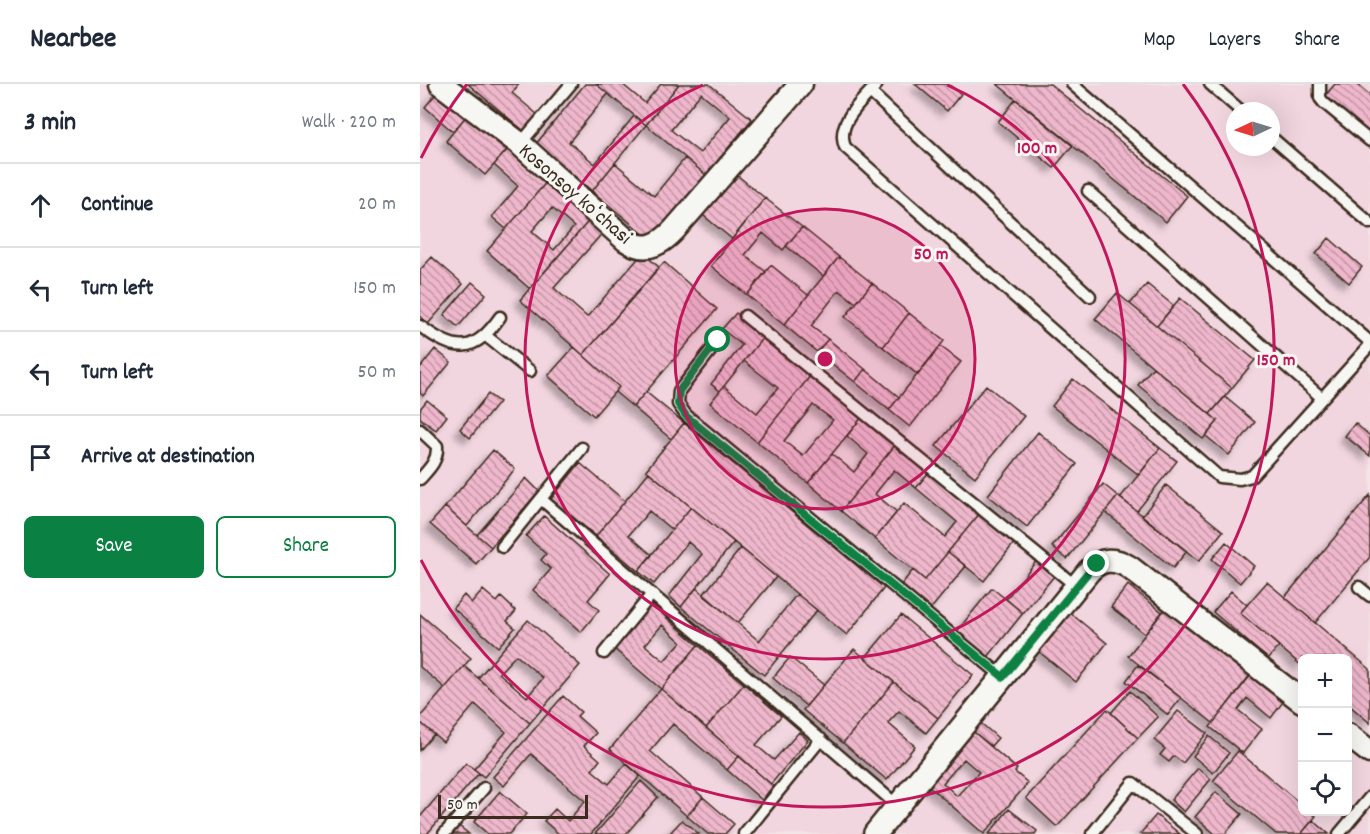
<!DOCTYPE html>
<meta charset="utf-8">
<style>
body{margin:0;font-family:Dekko,sans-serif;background:#f2f2f3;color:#1f2937}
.controls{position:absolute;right:18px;bottom:18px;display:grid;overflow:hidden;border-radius:9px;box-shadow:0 6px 24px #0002}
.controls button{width:54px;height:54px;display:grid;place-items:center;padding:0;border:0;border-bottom:2px solid #e0e1e3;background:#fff;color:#1f2937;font:30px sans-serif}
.compass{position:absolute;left:806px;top:18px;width:54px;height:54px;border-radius:50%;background:#fff;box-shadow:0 6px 24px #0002;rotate:266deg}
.scale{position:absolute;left:18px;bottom:15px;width:150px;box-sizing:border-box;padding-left:6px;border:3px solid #3b2a1e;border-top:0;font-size:16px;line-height:21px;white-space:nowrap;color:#3b2a1e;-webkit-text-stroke:4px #f6f6f2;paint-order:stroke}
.stop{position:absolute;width:18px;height:18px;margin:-14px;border:4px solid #0b8043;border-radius:50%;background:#fff}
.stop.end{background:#0b8043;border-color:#fff;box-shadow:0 2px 6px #0008}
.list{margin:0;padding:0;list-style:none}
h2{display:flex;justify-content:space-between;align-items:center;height:78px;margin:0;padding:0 24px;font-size:26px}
h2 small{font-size:20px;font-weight:400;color:#747a83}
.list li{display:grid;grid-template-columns:39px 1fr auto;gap:18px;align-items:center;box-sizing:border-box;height:84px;padding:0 24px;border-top:2px solid #e0e1e3}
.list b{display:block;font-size:22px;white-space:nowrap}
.list em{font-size:20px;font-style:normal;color:#747a83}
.actions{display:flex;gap:12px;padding:18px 24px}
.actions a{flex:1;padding:14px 0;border:2px solid #0b8043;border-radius:9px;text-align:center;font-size:21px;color:#0b8043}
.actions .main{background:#0b8043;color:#fff}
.icon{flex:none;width:33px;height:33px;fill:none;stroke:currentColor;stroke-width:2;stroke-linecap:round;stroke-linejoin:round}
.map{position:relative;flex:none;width:950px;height:750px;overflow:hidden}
header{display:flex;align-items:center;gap:36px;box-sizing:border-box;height:84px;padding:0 30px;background:#fff;border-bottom:2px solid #e0e1e3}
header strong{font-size:28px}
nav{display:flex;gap:33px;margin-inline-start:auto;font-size:21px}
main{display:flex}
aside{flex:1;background:#fff}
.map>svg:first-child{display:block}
.built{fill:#f2d6df;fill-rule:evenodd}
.building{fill:url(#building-back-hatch);stroke:#3b2a1e;stroke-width:1.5;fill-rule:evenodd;filter:url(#shadow)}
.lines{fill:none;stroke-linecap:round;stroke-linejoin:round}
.service-casing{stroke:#3b2a1e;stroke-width:15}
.minor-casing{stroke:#3b2a1e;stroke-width:27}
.service{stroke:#f6f6f2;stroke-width:10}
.minor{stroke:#f6f6f2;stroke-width:22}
.route{stroke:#0b8043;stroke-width:8}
.ring{fill:none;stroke:#c2185b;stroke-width:3}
.labels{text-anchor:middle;stroke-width:6;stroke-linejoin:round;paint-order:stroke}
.street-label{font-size:21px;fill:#3b2a1e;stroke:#f6f6f2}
.centre{fill:#c2185b;stroke:#f6f6f2;stroke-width:3}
.ring-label{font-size:18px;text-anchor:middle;font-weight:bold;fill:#c2185b;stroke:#f6f6f2;stroke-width:6;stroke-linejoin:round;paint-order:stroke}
</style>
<header>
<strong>Nearbee</strong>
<nav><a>Map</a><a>Layers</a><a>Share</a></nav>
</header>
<main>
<aside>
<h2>3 min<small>Walk · 220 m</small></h2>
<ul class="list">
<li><svg class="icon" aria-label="ahead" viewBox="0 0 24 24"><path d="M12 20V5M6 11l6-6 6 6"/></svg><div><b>Continue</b></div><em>20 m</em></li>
<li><svg class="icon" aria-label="left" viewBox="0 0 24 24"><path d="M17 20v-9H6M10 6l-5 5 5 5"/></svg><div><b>Turn left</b></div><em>150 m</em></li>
<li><svg class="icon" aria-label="left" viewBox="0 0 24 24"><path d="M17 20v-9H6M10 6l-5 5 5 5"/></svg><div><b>Turn left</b></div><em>50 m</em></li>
<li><svg class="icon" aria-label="arrive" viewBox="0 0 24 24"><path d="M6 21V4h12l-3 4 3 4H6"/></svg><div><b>Arrive at destination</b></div></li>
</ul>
<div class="actions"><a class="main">Save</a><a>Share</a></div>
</aside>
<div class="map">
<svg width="950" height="750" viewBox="0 0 950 750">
<defs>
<pattern id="building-back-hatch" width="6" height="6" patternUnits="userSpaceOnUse" patternTransform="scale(1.5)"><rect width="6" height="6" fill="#efb7cc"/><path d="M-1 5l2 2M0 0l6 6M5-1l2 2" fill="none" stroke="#c395a5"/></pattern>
<filter id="shadow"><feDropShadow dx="-5.5" dy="5.5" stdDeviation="3" flood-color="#0004"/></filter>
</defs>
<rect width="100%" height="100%" fill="#f4e3e7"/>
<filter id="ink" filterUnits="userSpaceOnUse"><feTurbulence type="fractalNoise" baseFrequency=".0167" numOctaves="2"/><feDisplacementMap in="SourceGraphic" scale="12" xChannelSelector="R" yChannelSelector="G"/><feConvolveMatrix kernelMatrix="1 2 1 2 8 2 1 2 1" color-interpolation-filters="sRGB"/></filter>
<g filter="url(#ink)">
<!-- built -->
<path class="built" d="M0 0H950V750H0ZM815 27H851V63H815ZM882 574H928V728H882Z"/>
<!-- building -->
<path class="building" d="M48 0H99L92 9 118 31 104 47Z
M165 0H176L188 10 149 58 175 80 214 32 226 41 172 107 116 60Z
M176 0H202L225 19 241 0H259L226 41Z
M259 0H289L332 35 286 91 226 41ZM281 9 310 33 280 69 251 46Z
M495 0H528L541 10 527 27Z
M577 0H630L767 112 746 138Z
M915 0H937L950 11V51L905 12Z
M19 6 47 31 33 48 5 23Z
M596 15 653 61 634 84 578 38Z
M47 31 87 66 65 91 26 57Z
M90 62 129 95 86 145 72 133 98 102 74 81Z
M265 74 286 91 232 157 172 107 195 79 234 112Z
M312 87 345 114 312 155 279 128Z
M129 95 172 133 110 205 67 167ZM132 124 154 143 134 166 112 147Z
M345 114 382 143 363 166 343 149 325 171 346 188 327 211 291 182Z
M172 133 186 145 134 204 167 233 223 169 239 183 163 271 100 216Z
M382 143 419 173 403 192 366 162Z
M909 154 942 183 929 199 896 170Z
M12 173 43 200 8 240 0 232V186Z
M419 173 452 199 436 219 419 206 391 242 408 255 397 268 364 241Z
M244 178 297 225 213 323 195 308 199 303 163 271Z
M351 181 388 211 364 241 327 211Z
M52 198 66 210 38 243 24 231Z
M452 199 489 229 463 263 425 233Z
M727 200 754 222 737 242 710 220Z
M697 209 812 304 790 330 675 235Z
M760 214 835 276 812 304 737 242Z
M316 229 344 252 300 307 291 300 322 261 302 245Z
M489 229 524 257 498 291 463 263Z
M344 252 391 291 337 358 290 319 304 302 337 329 358 304 324 277Z
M408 255 445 285 435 298 397 268Z
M520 262 541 278 490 343 469 326Z
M154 263 199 303 174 332 128 292Z
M15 265 31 278 3 312 0 309V284Z
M733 283 798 337 783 355 718 301Z
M445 285 479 313 469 326 435 298Z
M391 291 442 333 388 399 337 358ZM393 321 413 336 383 372 364 357Z
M653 295 740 364 719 391 632 322Z
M566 301 604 332 555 393 516 362Z
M226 308 264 339 251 355 213 323Z
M68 310 79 318 50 354 40 345Z
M805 313 835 338 809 371 786 352 798 337 790 330Z
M7 316 27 332 16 346 0 334V325Z
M442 333 476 360 421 427 388 399 412 370 434 388 448 370 427 352Z
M264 339 464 504 427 551 226 386Z
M935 339 950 352V372L925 352Z
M618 348 657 380 607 443 568 411Z
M476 360 509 388 496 404 474 386 455 410 477 428 455 455 421 427Z
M740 364 757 377 717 427 700 414Z
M73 366 95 385 47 442 25 423Z
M160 379 205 417 176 452 131 415Z
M229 388 271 423 252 446 229 427 209 451 232 471 218 487 176 452Z
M509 388 560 429 505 496 455 455 484 419 525 453 537 438 496 404Z
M106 394 119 407 71 463 57 451Z
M683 400 698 412 647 475 632 463Z
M746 401 803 447 779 477 722 432Z
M950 411V473L895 539 865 513Z
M698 412 767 467 753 484 685 428Z
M25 423 71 463 56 480 10 440Z
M271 423 314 458 261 523 249 512 282 470 268 458 234 500 218 487Z
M560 429 595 458 564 497 528 468Z
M124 432 190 490 168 516 179 526 161 548 113 506 131 485 121 476 126 470 106 452Z
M806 458 834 482 820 499 792 475Z
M321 464 356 493 318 539 283 511Z
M528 468 546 482 510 526 481 501 493 486 505 496Z
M617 476 635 491 603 529 586 515Z
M847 498 950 585V639L928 620V574H882V582L820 529Z
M708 501 742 528 725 550 691 523Z
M276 504 339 557 377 510 397 526 344 591 261 523Z
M572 504 603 529 568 573 537 547Z
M63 506 77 518 81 513 96 527 87 537 95 544 78 563 33 524 44 511 52 519Z
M811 507 827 521 820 529 859 562 848 575 793 528Z
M231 520 278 561 241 605 193 564ZM242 541 261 558 244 577 225 561Z
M749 520 834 587 793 639 708 572Z
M649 528 687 559 656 598 618 567Z
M0 530 51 574 25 604 0 583Z
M481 531 553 591 518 634 445 574Z
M108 536 160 581 110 639 58 594ZM96 571 123 594 107 613 79 589Z
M278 561 324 600 286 644 241 605Z
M434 565 474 598 423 659 383 626Z
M370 573 404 601 386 622 353 594Z
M718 581 761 614 748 631 706 597Z
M44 582 110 639 64 693 54 685 86 648 55 620 23 658 0 638V633Z
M830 591 863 618 851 634 827 614 818 626 842 645 823 669 790 643Z
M474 598 518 634 506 649 479 627 468 639 495 662 467 696 423 659Z
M324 600 361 632 336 661 354 676 379 648 388 656 351 700 286 644Z
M241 605 319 672 307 686 253 640 230 667 283 713 267 732 190 665Z
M710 607 738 633 718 654 691 629Z
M143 612 161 628 157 632 176 649 164 662 180 676 172 686 189 700 206 680 220 692 171 750H139L124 737 135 725 148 737 165 717 111 670 84 702 73 693Z
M687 625 718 654 637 743 606 714Z
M758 627 787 649 763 679 754 672 749 678 740 671 745 665 734 656Z
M555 634 578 654 571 662 548 643Z
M0 638 14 650 0 666Z
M548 643 597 685 595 688 608 699 564 750 502 696ZM544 675 559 688 537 712 523 699Z
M789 652 809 669 793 689 773 672Z
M818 667 882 721V728H890L896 732 881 750H856L793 697Z
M319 672 353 702 342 716 307 686Z
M46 679 59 689 7 750H0V733Z
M778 684 791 695 764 728 751 716Z
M221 697 238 713 206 750H175Z
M80 707 107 730 89 750H68L54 738Z
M796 708 822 730 805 750H795L775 733Z
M283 713 314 740 305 750H288L267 732Z
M589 725 617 747 615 750H569Z
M736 731 760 750H720Z
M262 736 279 750H249Z
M893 736 909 750H881Z
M39 742 49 750H32Z"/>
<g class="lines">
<!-- service casing -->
<g class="service-casing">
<path id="service" d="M457 0C443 17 415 38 425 63L799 393 820 395 832 392 950 261
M652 0 950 258
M790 0 821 27
M900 0V14L904 19 950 57
M450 8 670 212
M851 53 950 139
M100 60 151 0
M668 107 902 314
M325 232 657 503
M0 242C36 269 54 270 80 233
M66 252 110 287
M299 256 259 307 258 320 266 331 583 593
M0 346 17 362C18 377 9 385 0 395
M121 415 478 722
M82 463 162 364
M939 503 950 512
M184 569 232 510
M24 750 64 704
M324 750 401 655
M672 750 713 699 777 750
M919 750 950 713"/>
</g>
<!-- minor casing -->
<g class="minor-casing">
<path id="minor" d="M21 0 100 60 206 156C225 169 240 161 254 146L381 0
M928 651 950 668
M455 750 669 487C681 474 695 474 709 483L882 617"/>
</g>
<!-- service -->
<use href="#service" class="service"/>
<!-- minor -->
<use href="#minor" class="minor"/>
</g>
</g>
<g class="lines" filter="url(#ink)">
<!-- route -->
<path class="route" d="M298 256 259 307 258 320 266 332 583 593 669 487 677 480"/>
</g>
<!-- distance rings -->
<circle cx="405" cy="275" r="150" fill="#c2185b" fill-opacity=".12"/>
<g class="ring">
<circle cx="405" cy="275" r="150"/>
<path d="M527 1A300 300 0 1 1 283 1"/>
<path d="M1 74A451 451 0 0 1 47 0M763 0A451 451 0 1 1 1 476"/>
</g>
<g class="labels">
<!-- street labels -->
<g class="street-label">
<text transform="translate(156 109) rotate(41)" y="7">Kosonsoy koʻchasi</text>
</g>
</g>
<circle cx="405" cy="275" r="9" class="centre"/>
<g class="ring-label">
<text x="617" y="69">100 m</text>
<text x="511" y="175">50 m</text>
<text x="856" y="281">150 m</text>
</g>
</svg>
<div class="controls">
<button>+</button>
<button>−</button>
<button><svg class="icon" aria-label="locate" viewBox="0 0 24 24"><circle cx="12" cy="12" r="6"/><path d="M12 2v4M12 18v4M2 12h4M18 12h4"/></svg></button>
</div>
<svg class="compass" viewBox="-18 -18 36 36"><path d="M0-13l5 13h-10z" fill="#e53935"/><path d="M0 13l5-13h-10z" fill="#747a83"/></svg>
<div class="scale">50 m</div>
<div class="stop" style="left:298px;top:256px"></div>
<div class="stop end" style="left:677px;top:480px"></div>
</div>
</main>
